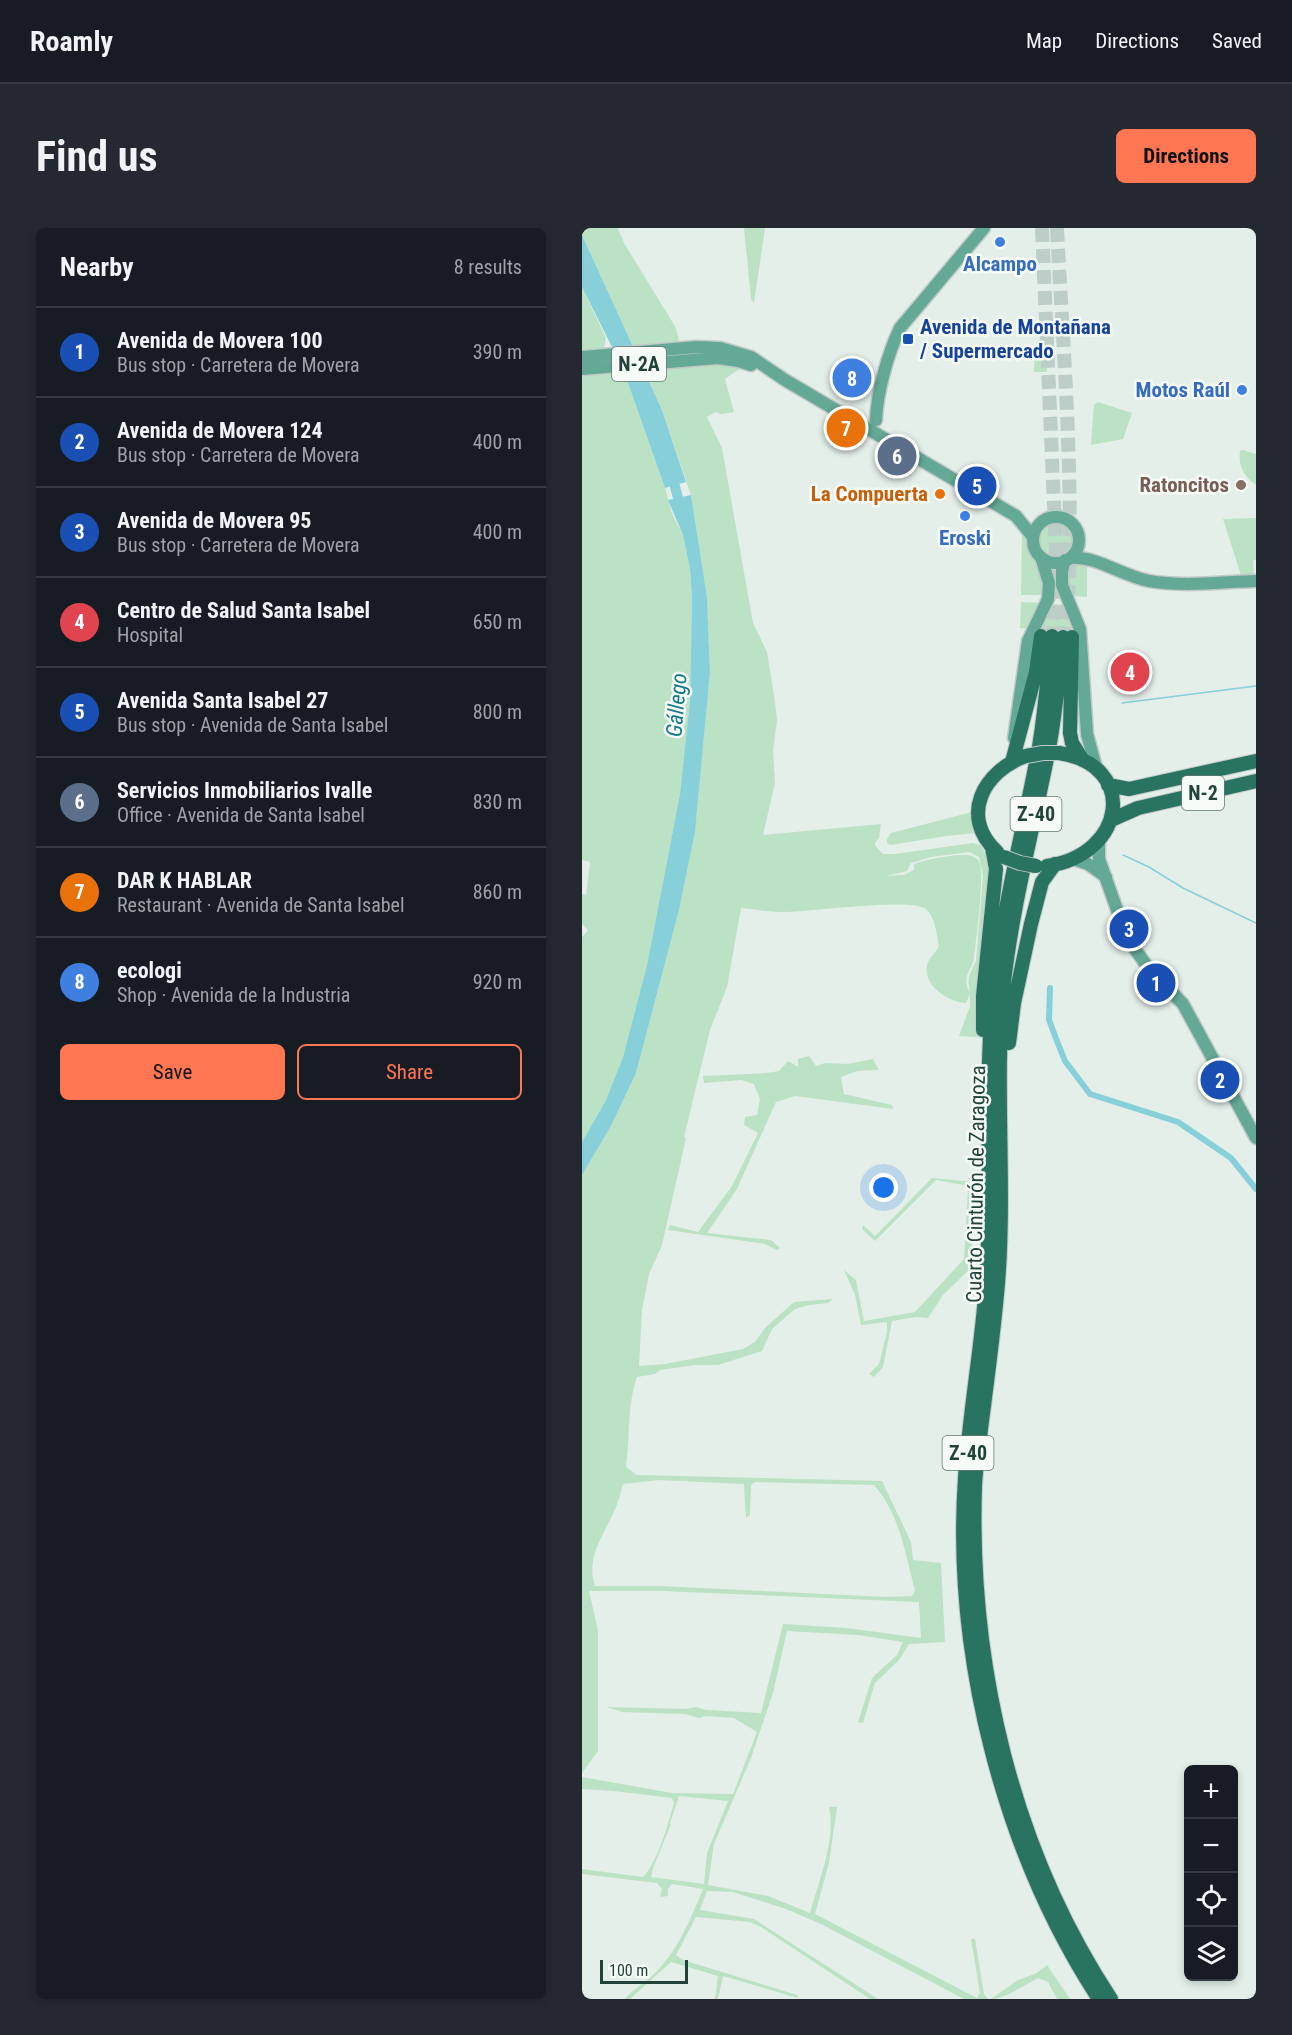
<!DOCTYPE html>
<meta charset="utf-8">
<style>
body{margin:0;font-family:"Roboto Condensed",sans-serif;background:#242831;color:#f1f3f6}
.controls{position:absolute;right:18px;bottom:18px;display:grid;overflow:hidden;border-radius:9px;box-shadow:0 3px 9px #0003}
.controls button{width:54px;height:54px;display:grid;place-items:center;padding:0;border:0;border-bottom:2px solid #363941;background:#171b24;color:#f1f3f6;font:30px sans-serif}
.scale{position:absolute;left:18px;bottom:15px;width:88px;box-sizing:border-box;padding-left:6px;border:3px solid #214339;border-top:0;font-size:16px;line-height:21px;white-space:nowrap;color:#214339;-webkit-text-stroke:4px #f6fbf8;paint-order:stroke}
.you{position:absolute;left:302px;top:960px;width:21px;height:21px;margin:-15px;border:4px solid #fff;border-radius:50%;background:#1a73e8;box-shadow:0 0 0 9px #1a73e833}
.badge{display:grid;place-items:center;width:39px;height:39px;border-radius:50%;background:#ff7652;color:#fff;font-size:20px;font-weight:700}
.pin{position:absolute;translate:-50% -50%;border:3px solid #fff;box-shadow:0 2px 6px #0006}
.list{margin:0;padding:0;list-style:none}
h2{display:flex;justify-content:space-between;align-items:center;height:78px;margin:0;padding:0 24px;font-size:26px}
h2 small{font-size:20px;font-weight:400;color:#9ea1a6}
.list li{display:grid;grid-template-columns:39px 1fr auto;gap:18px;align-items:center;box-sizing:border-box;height:90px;padding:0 24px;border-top:2px solid #363941}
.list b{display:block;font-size:22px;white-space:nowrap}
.list p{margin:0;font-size:20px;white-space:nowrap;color:#9ea1a6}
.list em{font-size:20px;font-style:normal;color:#9ea1a6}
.actions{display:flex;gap:12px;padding:18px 24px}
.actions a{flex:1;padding:14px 0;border:2px solid #ff7652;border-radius:9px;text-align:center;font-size:21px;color:#ff7652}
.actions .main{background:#ff7652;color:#111}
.icon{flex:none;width:33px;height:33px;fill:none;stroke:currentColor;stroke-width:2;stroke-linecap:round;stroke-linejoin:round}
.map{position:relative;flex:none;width:674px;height:1771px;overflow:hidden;border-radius:9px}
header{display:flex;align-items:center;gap:36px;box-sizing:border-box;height:84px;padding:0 30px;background:#171b24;border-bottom:2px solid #363941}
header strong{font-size:28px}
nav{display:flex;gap:33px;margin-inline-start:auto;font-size:21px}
.intro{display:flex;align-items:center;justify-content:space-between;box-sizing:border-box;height:144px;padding:0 36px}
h1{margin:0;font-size:42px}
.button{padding:15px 27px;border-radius:9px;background:#ff7652;color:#111;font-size:21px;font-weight:700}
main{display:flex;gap:36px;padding:0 36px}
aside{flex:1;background:#171b24;border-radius:9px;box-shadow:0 3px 9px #0003}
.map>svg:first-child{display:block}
.green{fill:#bbe2c4;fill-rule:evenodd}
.water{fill:#87d0d9}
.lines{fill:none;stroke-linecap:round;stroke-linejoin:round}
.stream{stroke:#87d0d9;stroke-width:1.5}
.canal{stroke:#87d0d9;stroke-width:6}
.river{stroke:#87d0d9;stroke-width:10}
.highway-tunnel{stroke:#bdcdc7;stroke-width:14;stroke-dasharray:14 7;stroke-linecap:butt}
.major-casing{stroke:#c1cac8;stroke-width:15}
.highway-casing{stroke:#c1cac8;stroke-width:16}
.major{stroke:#64a995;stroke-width:12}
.highway{stroke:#297361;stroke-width:14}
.highway-bridge-casing{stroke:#c1cac8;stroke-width:16;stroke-linecap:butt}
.highway-bridge{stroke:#297361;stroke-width:14}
.shop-dot{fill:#3f7fe0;stroke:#f6fbf8;stroke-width:2}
.transit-dot{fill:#1a4fb4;stroke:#f6fbf8;stroke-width:2}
.education-dot{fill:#8d6e63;stroke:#f6fbf8;stroke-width:2}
.food-dot{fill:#e8710a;stroke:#f6fbf8;stroke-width:2}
.labels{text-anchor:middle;stroke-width:5;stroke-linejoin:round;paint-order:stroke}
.shield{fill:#f6fbf8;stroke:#617a72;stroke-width:1.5}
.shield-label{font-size:20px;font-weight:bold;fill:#214339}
.shop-label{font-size:21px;font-weight:bold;fill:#366cbe;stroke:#f6fbf8}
.transit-label{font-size:21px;font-weight:bold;fill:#164399;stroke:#f6fbf8;text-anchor:start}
.education-label{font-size:21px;font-weight:bold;fill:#785e54;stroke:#f6fbf8;text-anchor:end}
.food-label{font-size:21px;font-weight:bold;fill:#c56008;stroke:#f6fbf8;text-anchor:end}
.street-label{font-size:21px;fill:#214339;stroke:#f6fbf8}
.water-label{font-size:22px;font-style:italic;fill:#147887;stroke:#f6fbf8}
</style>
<header>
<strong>Roamly</strong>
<nav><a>Map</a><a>Directions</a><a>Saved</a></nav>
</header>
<div class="intro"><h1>Find us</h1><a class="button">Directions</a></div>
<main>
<aside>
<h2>Nearby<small>8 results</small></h2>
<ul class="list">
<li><span class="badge" style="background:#1a4fb4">1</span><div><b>Avenida de Movera 100</b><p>Bus stop · Carretera de Movera</p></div><em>390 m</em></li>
<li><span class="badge" style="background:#1a4fb4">2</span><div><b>Avenida de Movera 124</b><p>Bus stop · Carretera de Movera</p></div><em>400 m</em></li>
<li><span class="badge" style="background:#1a4fb4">3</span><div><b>Avenida de Movera 95</b><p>Bus stop · Carretera de Movera</p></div><em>400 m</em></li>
<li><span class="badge" style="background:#e0444e">4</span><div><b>Centro de Salud Santa Isabel</b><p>Hospital</p></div><em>650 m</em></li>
<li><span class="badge" style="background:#1a4fb4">5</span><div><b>Avenida Santa Isabel 27</b><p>Bus stop · Avenida de Santa Isabel</p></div><em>800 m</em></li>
<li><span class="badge" style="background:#5c6f8a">6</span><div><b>Servicios Inmobiliarios Ivalle</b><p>Office · Avenida de Santa Isabel</p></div><em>830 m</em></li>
<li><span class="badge" style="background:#e8710a">7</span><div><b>DAR K HABLAR</b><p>Restaurant · Avenida de Santa Isabel</p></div><em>860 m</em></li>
<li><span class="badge" style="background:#3f7fe0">8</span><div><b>ecologi</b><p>Shop · Avenida de la Industria</p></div><em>920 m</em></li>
</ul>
<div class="actions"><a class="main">Save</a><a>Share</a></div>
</aside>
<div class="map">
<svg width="674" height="1771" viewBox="0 0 674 1771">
<rect width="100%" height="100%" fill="#e4efea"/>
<!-- green -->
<path class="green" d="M0 0H36L42 15 94 100 102 135 138 134 158 137 156 142 143 151 152 184 139 186 133 184 125 189 140 220 171 395 185 424 193 474 195 492 191 523 193 555 181 607 299 596 297 610 293 615 294 619 301 626H313L391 615 398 617 408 632 400 711 396 809 377 808 388 778V766L384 775C367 774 341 758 345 738 346 730 354 725 357 718 354 705 354 688 342 680 327 670 225 684 200 684 186 684 172 681 159 680L145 759 128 802 102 909 104 910 80 1017 67 1046 60 1082 57 1138 83 1136 161 1121 173 1114 183 1100 212 1074 251 1071 246 1075 227 1077 213 1081 190 1101 180 1123 136 1137H113L78 1142 73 1146 55 1149C45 1177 48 1210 44 1239L55 1247 300 1253 329 1314 331 1332 359 1335 363 1414 327 1416 317 1432 293 1455 281 1495 276 1494 290 1450 315 1427 321 1414 276 1407 205 1403 191 1465 169 1530 132 1616 126 1657 186 1668 228 1685C237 1652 254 1613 247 1579H255L247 1635 233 1686 395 1770 398 1765 389 1711H393L402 1766 406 1771H382L239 1696 204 1681 151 1664 125 1663 118 1682 172 1691 296 1771H288L179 1699 168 1694 114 1689 94 1727 101 1732 215 1767 216 1770 141 1748 136 1771H133L136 1748 89 1734 48 1771H43C52 1760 65 1754 75 1743 97 1720 109 1690 121 1661L90 1656 86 1661V1668L78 1669 80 1661 75 1655 0 1646V1641L61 1649C76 1634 86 1596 92 1575L90 1570 32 1563 0 1561V1549L90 1565 151 1566 175 1504 152 1490 123 1488 117 1490 103 1486 41 1484 24 1479 103 1481 114 1479 124 1482 179 1485 201 1396 265 1400 339 1410 337 1374 80 1363H7L16 1403V1523L0 1545V947L29 898 54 845 97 682 113 603 128 445 125 369 109 267 80 182 0 7ZM387 624 397 629 401 648 394 733C387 747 385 749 388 765 379 749 389 744 392 730 394 714 402 649 398 636 397 633 395 630 392 629 383 623 343 632 332 636V642L322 647 304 648 325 643 329 635 349 629ZM77 1252 162 1256 164 1290 168 1287 169 1257 173 1254 292 1257C318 1286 323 1326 333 1362L330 1368 304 1369 78 1358H13C3 1328 23 1306 34 1279 37 1271 39 1264 41 1256ZM97 1568 146 1573 125 1625 122 1656 69 1649 71 1640 89 1596 88 1595Z
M162 0H183L172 75 169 71Z
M0 59 24 110 22 120 0 122Z
M453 121H466L465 144H452Z
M41 141 83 260 90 286 101 307 108 341 110 370 108 472 98 566 65 737 41 829 24 872 0 914V709L6 702 0 696V666L4 667 8 634 0 632V144Z
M516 174 550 185 541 211 509 217 512 177Z
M661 222 674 226V257C662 249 656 238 658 223Z
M674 290V332H671L672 347H659L641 291Z
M456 312a18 18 0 1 1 36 0a18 18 0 1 1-36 0Z
M440 300C446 307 447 313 450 321 457 340 463 346 462 367H439Z
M490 336H503L505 339V369L490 368 485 356 486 340Z
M439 374 461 375 447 401 438 400Z
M471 376 484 377 494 410 455 407Z
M390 584 394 605 364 608 309 617 305 615V611L309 605Z
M227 828 234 838 243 835 266 836 291 831 297 842 275 843 259 849 262 866 310 877 311 881 213 868 194 874 155 961 125 1005 189 1012 198 1020 195 1022 183 1016 86 1002 88 997 116 1004 150 958 176 905 162 897 163 889 175 887 178 871 172 856 159 852 122 855 121 848 185 845 197 843 206 833 216 839V831Z
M350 950 392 954 389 1040 361 1067 346 1090 334 1089 310 1093 301 1139 292 1149 287 1146 297 1136 305 1104V1094L279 1097 273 1067 262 1042 274 1052 282 1093 333 1084 382 1031 386 962 381 957 354 952 293 1013 280 1001 281 997 293 1008Z
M465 1737 488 1771H475L466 1754 456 1750C442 1757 423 1771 409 1771L436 1752 453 1746Z"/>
<!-- water -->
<path class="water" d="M0 7 80 182 104 254 83 260 41 141 0 59Z
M109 267 125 369 128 445 113 604 97 682 54 845 29 898 0 947V914L24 872 41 829 65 737 98 566 108 472 110 370 108 341 101 307 86 272Z"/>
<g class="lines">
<!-- stream -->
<path class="stream" d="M540 475 674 458
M541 627 567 639 601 660 674 695"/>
<!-- canal -->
<path class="canal" d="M468 760 467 792 475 813 483 833 508 866 596 894 649 930 674 961"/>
<!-- river -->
<path class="river" d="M89 244 99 281"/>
<!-- highway-tunnel -->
<path class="highway-tunnel" d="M460 0 474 322 470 408
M475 0C479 80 485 160 487 241 488 297 490 353 481 409"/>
<!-- major casing -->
<g class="major-casing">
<path id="major" d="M0 129 114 119 138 120 169 129 203 152 434 288 451 309
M0 141 136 130 156 133 169 137
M294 192C295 164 306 125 318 100L402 0
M451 312a23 23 0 1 1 46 0a23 23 0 1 1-46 0Z
M488 330C513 327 540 348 567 353 601 359 639 354 674 353
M483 332 480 343V357L498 401 505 506 514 539
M432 510 446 413 466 371 467 355 459 329
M517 614V631L545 710 565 738 601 776 674 910
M491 631 506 636 524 649"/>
</g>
<!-- highway casing -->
<g class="highway-casing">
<path id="highway" d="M470 408C466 445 463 483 457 519 443 595 423 670 413 747 400 853 412 962 403 1069 398 1129 387 1189 383 1250 371 1425 420 1623 517 1771
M481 409C477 446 474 484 467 520 452 598 431 675 422 754 412 854 424 955 416 1055 412 1104 405 1153 399 1201 397 1220 394 1239 393 1257 387 1436 430 1621 529 1771
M490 409 488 505 490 515 500 531
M430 534 454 444 459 408
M526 557 547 561 674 533
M529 592 556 580 674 553
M415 624C377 589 401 543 444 528
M465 638C544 627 557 537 477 525
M401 802V768L414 641 410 619
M427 815 432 775 449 696 460 654 473 636"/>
</g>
<!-- major -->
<use href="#major" class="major"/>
<!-- highway -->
<use href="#highway" class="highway"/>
<!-- highway-bridge casing -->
<g class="highway-bridge-casing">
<path id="highway-bridge" d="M444 528 461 525H477
M422 629 438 635 454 638"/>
</g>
<!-- highway-bridge -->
<use href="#highway-bridge" class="highway-bridge"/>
</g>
<!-- markers -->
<g class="shop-dot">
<circle cx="418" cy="14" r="6"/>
<circle cx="660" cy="162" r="6"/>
<circle cx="383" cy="288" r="6"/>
</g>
<rect class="transit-dot" x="320" y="105" width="12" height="12" rx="3"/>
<circle class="education-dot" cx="659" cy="257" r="6"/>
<circle class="food-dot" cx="358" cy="266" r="6"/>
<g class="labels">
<!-- shield labels -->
<g class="shield">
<rect x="30" y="119" width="54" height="34" rx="4.5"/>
<rect x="600" y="548" width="42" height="34" rx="4.5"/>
<rect x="428.5" y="569" width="51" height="34" rx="4.5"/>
<rect x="360.5" y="1208" width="51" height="34" rx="4.5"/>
</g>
<g class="shield-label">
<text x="57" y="143">N-2A</text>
<text x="621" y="572">N-2</text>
<text x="454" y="593">Z-40</text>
<text x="386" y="1232">Z-40</text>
</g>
<!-- shop labels -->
<g class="shop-label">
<text x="418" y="43">Alcampo</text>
<text x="648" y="169" text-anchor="end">Motos Raúl</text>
<text x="383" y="317">Eroski</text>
</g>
<!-- transit labels -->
<g class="transit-label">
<text x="338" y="106">Avenida de Montañana<tspan x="338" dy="24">/ Supermercado</tspan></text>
</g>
<!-- education labels -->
<g class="education-label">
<text x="647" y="264">Ratoncitos</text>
</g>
<!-- food labels -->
<g class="food-label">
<text x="346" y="273">La Compuerta</text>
</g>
<!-- street labels -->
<g class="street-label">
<text transform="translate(394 956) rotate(-89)" y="7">Cuarto Cinturón de Zaragoza</text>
</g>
<!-- water labels -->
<g class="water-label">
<text transform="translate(94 477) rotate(-85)" y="8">Gállego</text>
</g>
</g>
</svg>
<div class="controls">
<button>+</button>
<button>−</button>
<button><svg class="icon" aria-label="locate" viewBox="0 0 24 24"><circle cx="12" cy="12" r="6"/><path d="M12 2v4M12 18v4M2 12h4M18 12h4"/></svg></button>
<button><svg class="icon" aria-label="layers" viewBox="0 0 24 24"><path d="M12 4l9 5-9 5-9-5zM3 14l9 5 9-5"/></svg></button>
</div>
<div class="scale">100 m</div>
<div class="you"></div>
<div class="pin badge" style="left:574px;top:755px;background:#1a4fb4">1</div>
<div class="pin badge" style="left:638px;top:852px;background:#1a4fb4">2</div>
<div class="pin badge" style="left:547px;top:701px;background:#1a4fb4">3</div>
<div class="pin badge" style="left:548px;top:444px;background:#e0444e">4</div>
<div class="pin badge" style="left:395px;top:258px;background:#1a4fb4">5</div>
<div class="pin badge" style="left:315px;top:228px;background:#5c6f8a">6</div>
<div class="pin badge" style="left:264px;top:200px;background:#e8710a">7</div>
<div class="pin badge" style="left:270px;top:150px;background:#3f7fe0">8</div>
</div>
</main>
